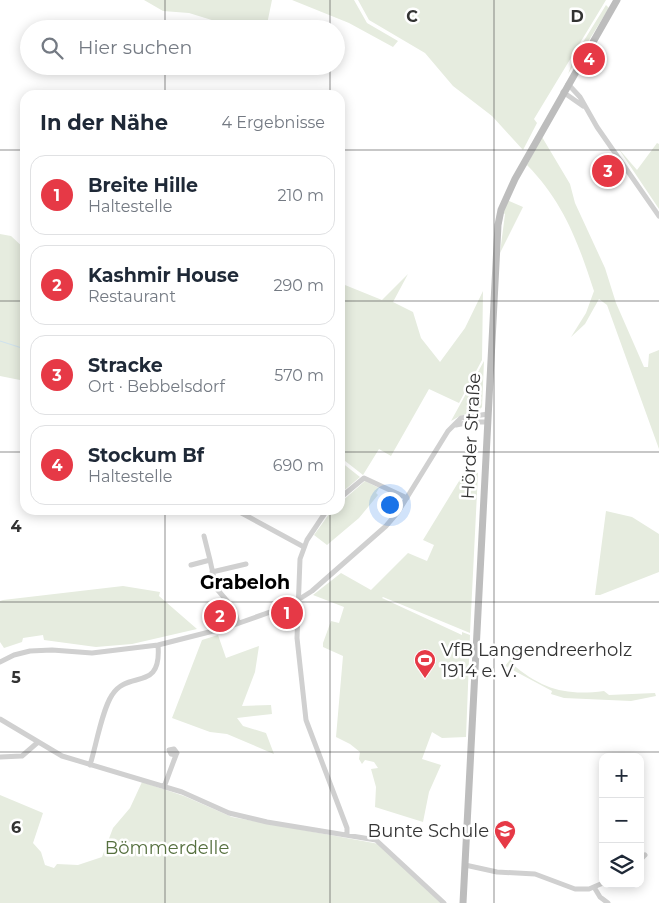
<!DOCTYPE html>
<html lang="de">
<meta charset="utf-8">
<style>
body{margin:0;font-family:Montserrat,sans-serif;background:#f6f6f7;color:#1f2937}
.controls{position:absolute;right:15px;bottom:15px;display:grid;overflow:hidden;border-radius:10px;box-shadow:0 2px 12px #0003}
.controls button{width:45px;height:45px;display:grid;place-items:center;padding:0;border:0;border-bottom:1px solid #e0e1e3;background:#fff;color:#1f2937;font:25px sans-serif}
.you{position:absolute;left:389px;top:504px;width:18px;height:18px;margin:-12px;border:4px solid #fff;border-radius:50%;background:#1a73e8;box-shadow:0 0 0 8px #1a73e833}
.badge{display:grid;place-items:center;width:32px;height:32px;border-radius:50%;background:#e63946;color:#fff;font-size:16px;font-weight:700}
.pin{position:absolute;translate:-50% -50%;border:2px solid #fff;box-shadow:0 1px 5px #0006}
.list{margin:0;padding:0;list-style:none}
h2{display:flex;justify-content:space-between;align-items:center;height:65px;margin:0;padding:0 20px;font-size:21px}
h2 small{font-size:16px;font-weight:400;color:#747a83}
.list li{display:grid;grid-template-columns:32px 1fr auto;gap:15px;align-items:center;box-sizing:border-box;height:80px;margin:0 10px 10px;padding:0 10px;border:1px solid #e0e1e3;border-radius:15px}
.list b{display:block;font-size:19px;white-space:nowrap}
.list p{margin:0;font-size:16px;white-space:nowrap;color:#747a83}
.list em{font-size:16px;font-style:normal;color:#747a83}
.icon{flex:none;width:28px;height:28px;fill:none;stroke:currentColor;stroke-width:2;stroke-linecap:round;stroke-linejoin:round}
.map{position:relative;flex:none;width:659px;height:903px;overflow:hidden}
.search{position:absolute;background:#fff;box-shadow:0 2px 12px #0003;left:20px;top:20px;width:325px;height:55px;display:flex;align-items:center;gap:12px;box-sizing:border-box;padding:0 18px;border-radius:28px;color:#747a83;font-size:19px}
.panel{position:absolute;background:#fff;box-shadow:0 2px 12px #0003;left:20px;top:90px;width:325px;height:425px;border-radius:15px}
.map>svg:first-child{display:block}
.green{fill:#e6ecdf}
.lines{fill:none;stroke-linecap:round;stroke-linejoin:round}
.stream{stroke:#cfe2ee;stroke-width:1}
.minor{stroke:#d0d0d0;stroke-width:5}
.secondary{stroke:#bdbdbd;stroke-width:7}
.grid{fill:none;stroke:#333;stroke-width:1;stroke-opacity:0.55}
.labels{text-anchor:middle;stroke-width:5;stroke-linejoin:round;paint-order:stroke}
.street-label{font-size:18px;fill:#333;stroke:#fff}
.poi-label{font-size:18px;fill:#333;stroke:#fff;text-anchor:start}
.park-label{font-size:18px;fill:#56703f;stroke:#fff}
.neighbourhood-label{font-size:19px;font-weight:bold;fill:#000;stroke:#fff}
.grid-label{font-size:16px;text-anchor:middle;font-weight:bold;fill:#333;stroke:#fff;stroke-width:5;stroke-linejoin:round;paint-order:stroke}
</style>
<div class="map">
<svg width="659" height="903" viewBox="0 0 659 903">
<rect width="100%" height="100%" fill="#fff"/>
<!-- green -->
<path class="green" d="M144 0H272L266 29H241L189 13 163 11Z
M292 0H354L367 23 398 41 393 47 349 23Z
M358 0H606L534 119 537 123 523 150 492 116 453 86 425 53 369 20Z
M606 5 609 8 568 74 575 55Z
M542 137 570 184 575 203 605 268 616 303 644 367H648L649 354 659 350V449L607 305 599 299 585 324 571 337 586 313 594 291C578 242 564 203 527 165Z
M657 143 659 144V209L618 148 637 170Z
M507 200 523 207 500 253 505 214 503 213Z
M0 234 11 236 25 249V381L0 376Z
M408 274 393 302 413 312 421 338 440 362 465 328 483 291 482 360 459 403 429 389 391 456 379 449 363 475 340 457V283L382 300Z
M484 361 482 407 477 412 460 416 451 421Z
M341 462 360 477 340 494V464Z
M467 468 478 473 470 633 383 597 382 598 462 635V632L470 635 466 737 442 738 432 732 422 759 441 765 429 792 423 822 375 807 376 787 371 769 378 768 374 762 365 760 362 764 359 759 360 752 350 744 336 737 343 656 323 647V643L331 621 339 623 344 607 313 595 341 573 371 590 408 553 427 561 434 545 423 540Z
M365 481 379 488 376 493 378 495 359 518 327 545 314 535 332 510H340V503Z
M606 511 632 517 659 534V572L600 595H595Z
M123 586 160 592 159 596 197 629 132 644 96 647 44 640 43 635 23 638 22 642 4 648 0 642V601L3 600Z
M218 635 226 658 259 646 255 672 242 706 271 705 272 714 237 718 243 726 266 733 274 754 227 734 210 732 172 718 202 640Z
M500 644 521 651 512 664C542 689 565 696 604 691L609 695 655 693 656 696 631 701 564 698 551 694 552 691 505 666 516 652Z
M142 782 184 796 232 817 379 844 442 903H0V795L43 813 33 843 41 852 45 865 54 868 57 864 78 865 102 857 113 828 130 808Z"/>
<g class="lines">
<!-- stream -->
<path class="stream" d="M0 341 25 349"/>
<!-- minor -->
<path class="minor" d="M568 84 580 97 597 127 659 216
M563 92 583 106
M456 425 471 422H487
M340 498 364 478 407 498
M236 510 304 547
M327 510 307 540 300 559 297 638 306 720 347 828V835
M204 536 210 560
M191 565 210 560 216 588 234 609 238 623
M212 572 246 564
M0 662 14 655 30 651 52 650 92 653 158 645 225 628 290 605 312 591 386 526 398 512 448 431 461 418 488 414
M0 719 62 756 182 792 229 813 267 822 376 840 444 903
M0 757 22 756 37 743
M90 765C96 746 102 710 112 695 128 669 162 693 158 645
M164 787 176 755 177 753 174 749 169 750 171 754 176 755
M640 860 645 855
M465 865 497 872 535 874 575 889H589L603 883
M594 887 600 897 608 903"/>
<!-- secondary -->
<path class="secondary" d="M463 903 498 225 501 210 515 179 617 0"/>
</g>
<!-- grid -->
<path class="grid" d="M165 0V29M330 0V29M494 0V903M165 66V95M330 66V95M0 150H25M340 150H659M0 301H25M340 301H659M0 452H25M340 452H659M165 510V903M330 510V903M0 602H659M0 752H659"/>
<!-- icons -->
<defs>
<g id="stadium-pin" transform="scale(1.125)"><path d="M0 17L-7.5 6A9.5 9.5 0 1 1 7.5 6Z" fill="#e63946" stroke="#fff"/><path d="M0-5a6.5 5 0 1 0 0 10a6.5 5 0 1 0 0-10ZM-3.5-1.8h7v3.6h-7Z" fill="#fff"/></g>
<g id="school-pin" transform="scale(1.125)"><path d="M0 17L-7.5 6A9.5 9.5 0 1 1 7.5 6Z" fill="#e63946" stroke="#fff"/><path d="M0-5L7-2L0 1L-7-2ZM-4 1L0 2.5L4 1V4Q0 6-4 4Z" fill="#fff"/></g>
</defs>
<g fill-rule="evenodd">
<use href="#stadium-pin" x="425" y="660"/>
<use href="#school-pin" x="505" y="831"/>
</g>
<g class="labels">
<!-- street labels -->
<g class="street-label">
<text transform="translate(471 436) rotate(-87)" y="6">Hörder Straße</text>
</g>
<!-- poi labels -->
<g class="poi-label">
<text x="441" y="656">VfB Langendreerholz<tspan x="441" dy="21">1914 e. V.</tspan></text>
<text x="489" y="837" text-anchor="end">Bunte Schule</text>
</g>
<!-- park labels -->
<g class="park-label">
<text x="167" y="854">Bömmerdelle</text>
</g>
<!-- neighbourhood labels -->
<g class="neighbourhood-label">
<text x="245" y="589">Grabeloh</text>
</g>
</g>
<g class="grid-label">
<text x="412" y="22">C</text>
<text x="577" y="22">D</text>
<text x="16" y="532">4</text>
<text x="16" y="683">5</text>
<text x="16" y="833">6</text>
</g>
</svg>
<div class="controls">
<button>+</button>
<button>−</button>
<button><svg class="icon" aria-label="layers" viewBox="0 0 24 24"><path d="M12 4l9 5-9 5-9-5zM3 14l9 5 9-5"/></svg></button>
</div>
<div class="you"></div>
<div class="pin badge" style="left:287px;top:613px">1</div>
<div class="pin badge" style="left:220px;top:616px">2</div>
<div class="pin badge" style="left:608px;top:171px">3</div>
<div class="pin badge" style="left:589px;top:59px">4</div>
<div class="search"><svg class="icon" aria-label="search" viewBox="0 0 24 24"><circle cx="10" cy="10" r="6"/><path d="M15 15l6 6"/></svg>Hier suchen</div>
<section class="panel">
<h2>In der Nähe<small>4 Ergebnisse</small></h2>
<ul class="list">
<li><span class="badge">1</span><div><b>Breite Hille</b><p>Haltestelle</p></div><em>210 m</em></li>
<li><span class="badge">2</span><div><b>Kashmir House</b><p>Restaurant</p></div><em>290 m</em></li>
<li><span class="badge">3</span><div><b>Stracke</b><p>Ort · Bebbelsdorf</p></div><em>570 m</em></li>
<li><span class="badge">4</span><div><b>Stockum Bf</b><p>Haltestelle</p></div><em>690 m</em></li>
</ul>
</section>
</div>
